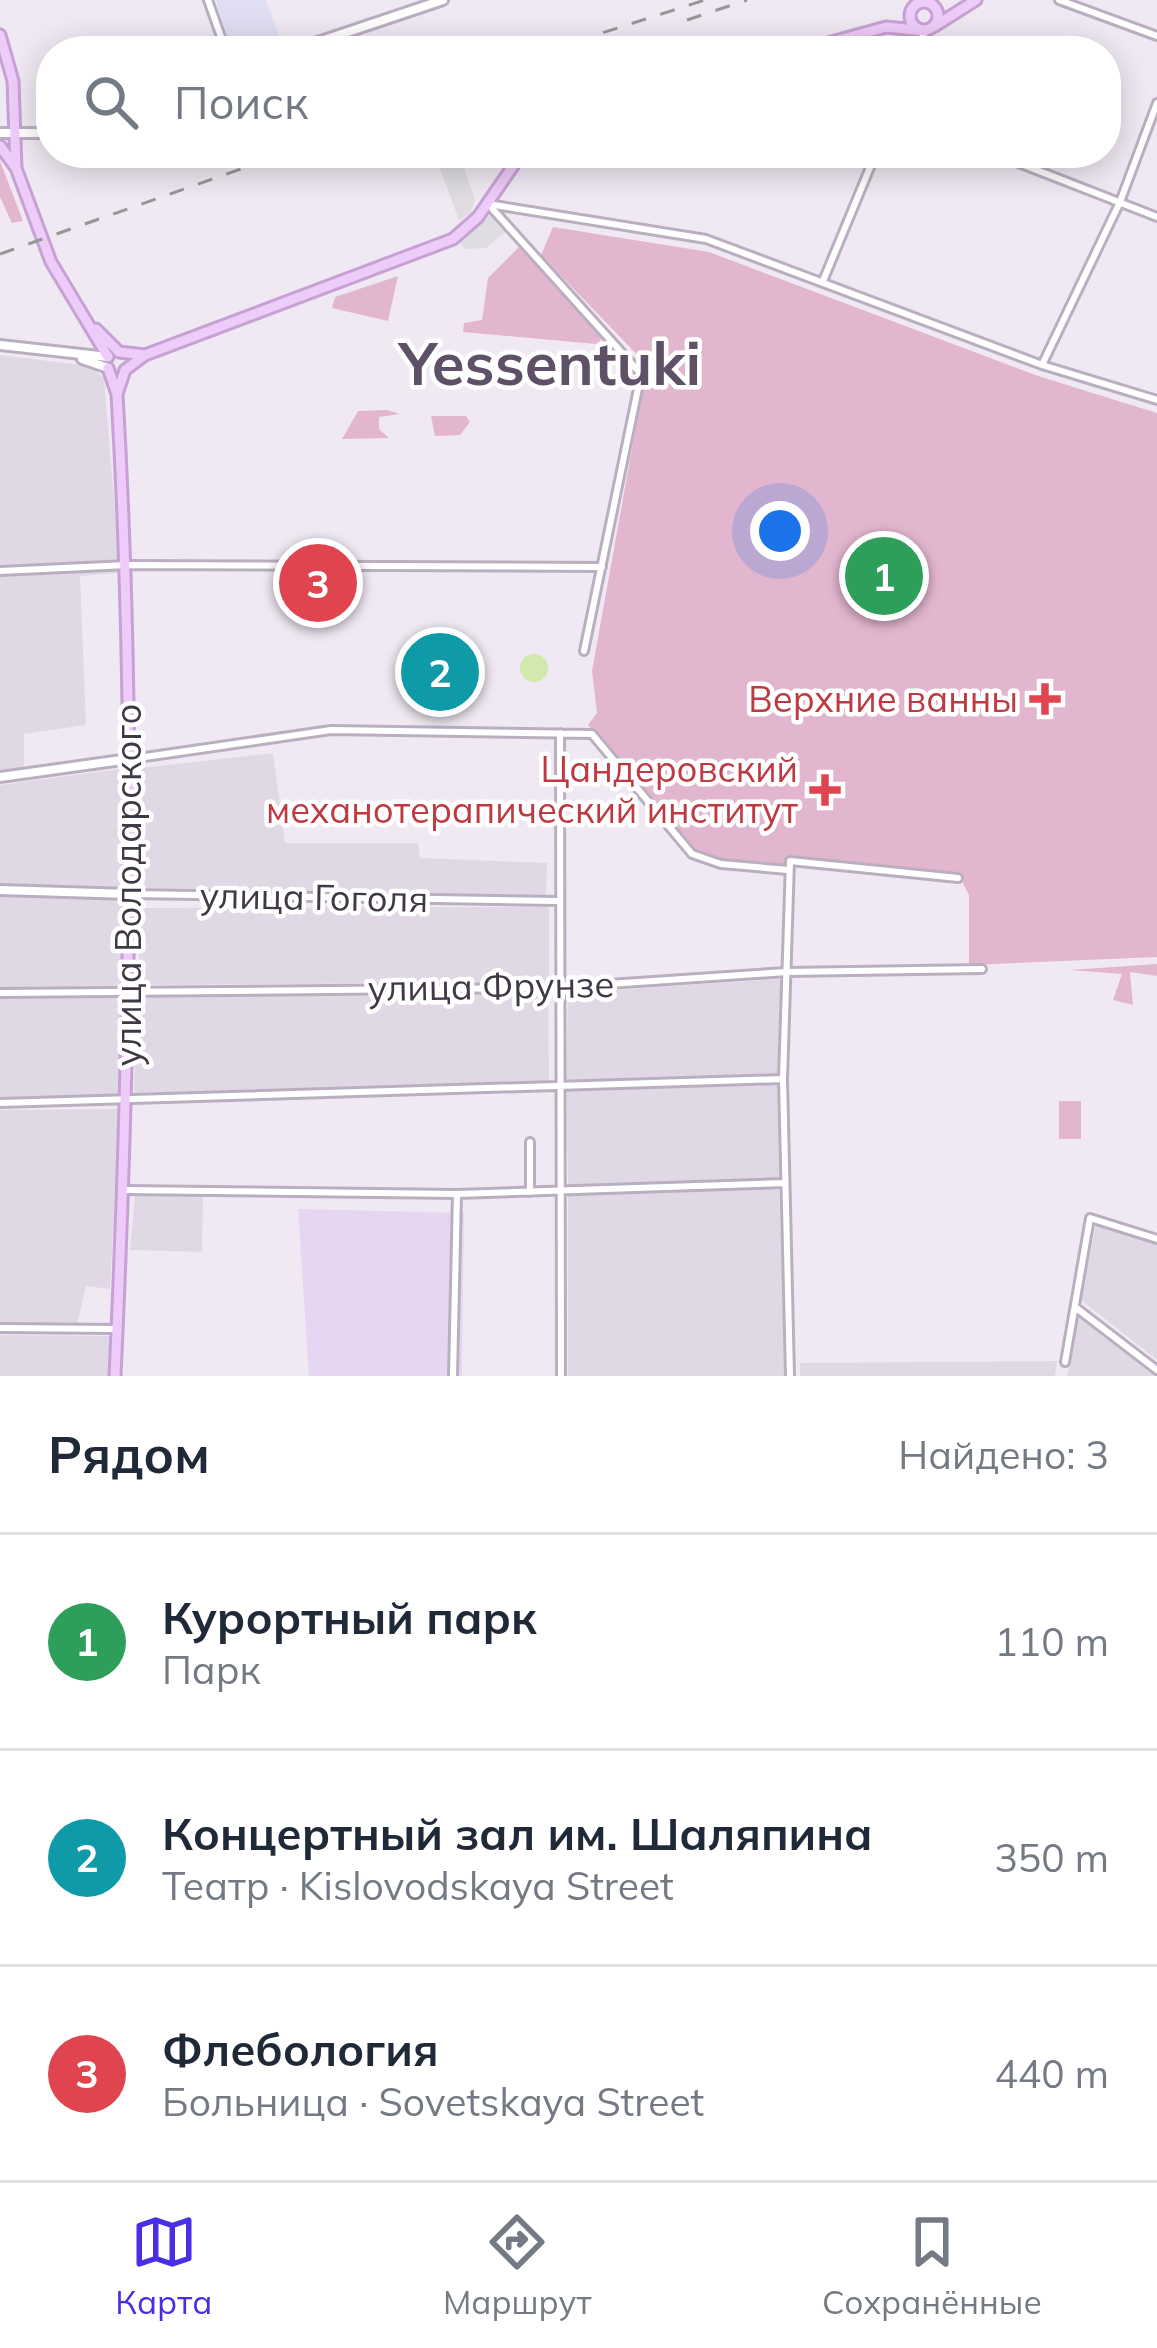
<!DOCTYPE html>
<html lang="ru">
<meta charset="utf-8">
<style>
body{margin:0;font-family:Mulish,sans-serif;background:#f2f2f3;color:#1f2937}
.you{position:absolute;left:780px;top:531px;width:42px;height:42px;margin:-30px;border:9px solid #fff;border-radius:50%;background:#1a73e8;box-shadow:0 0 0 18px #1a73e833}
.badge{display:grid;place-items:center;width:78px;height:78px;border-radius:50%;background:#482ee4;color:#fff;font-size:39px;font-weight:700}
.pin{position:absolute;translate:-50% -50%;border:6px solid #fff;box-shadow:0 3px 12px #0006}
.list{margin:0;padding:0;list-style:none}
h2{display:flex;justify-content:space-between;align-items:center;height:156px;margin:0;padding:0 48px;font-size:51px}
h2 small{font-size:39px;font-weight:400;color:#747a83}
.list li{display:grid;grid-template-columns:78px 1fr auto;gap:36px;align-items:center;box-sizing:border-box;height:216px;padding:0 48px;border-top:3px solid #e0e1e3}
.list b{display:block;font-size:45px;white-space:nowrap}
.list p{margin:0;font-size:39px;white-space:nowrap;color:#747a83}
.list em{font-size:39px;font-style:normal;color:#747a83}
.icon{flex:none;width:66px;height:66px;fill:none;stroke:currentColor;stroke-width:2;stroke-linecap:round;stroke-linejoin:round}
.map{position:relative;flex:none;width:1157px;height:1376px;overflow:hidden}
.search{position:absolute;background:#fff;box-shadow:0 6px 30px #0003;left:36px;right:36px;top:36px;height:132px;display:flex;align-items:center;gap:30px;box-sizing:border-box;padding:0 42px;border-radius:48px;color:#747a83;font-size:45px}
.sheet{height:804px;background:#fff}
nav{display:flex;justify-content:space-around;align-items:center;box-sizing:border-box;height:168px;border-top:3px solid #e0e1e3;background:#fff;font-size:33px;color:#747a83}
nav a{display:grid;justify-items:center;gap:6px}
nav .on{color:#482ee4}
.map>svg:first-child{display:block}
.residential{fill:#e1d8e6}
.commercial{fill:#e6d6f2}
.medical{fill:#e0def2}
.green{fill:#e3b6cf}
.parking{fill:#e0dde2}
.water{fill:#d1e9ac}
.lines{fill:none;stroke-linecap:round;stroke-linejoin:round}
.minor-casing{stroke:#baafc0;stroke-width:12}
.tertiary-casing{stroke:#baafc0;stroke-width:14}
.secondary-casing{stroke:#c6a2d4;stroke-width:15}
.minor{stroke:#fff;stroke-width:6}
.tertiary{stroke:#fff;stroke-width:8}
.secondary{stroke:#eeccf9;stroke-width:9}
.rail{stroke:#979797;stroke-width:3;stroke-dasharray:15 15;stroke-linecap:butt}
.health-dot{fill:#e0444e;stroke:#fff;stroke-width:4.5}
.labels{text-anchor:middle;stroke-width:9;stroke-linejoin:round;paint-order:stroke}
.health-label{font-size:36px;fill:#be3a42;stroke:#fff;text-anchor:end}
.street-label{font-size:36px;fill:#403846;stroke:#fff}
.town-label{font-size:60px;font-weight:bold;fill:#5e5067;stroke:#fff}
</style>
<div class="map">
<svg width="1157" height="1376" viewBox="0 0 1157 1376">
<rect width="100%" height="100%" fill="#f0e9f3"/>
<!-- residential -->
<path class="residential" d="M0 355 89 366 104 378 120 573 80 576 86 725 24 734V767L0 771Z
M273 753 285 843H418L420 858 547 863 546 896 145 888 141 768Z
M119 769 124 889 0 885V785Z
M0 895 125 899 123 986 0 989Z
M549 907V982L138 985 141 908Z
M781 979 780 1074 566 1082 568 993Z
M548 994 549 1081 134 1096 136 997Z
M125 997 123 1098H0V998Z
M779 1085 780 1179 568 1185 567 1090Z
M119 1109 110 1289 86 1286 77 1325H0V1110Z
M779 1187 785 1376H568V1195Z
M135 1196H203L202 1252 130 1250Z
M1096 1225 1157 1244V1360L1081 1300Z
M1079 1315 1129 1350 1157 1376H1067Z
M0 1335 110 1336 108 1376H0Z
M1057 1361 1055 1376H800V1363Z"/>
<!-- commercial -->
<path class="commercial" d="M298 1209 464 1213 462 1376H309Z"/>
<!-- medical -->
<path class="medical" d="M216 0H266L280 38 231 51Z"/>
<!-- green -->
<path class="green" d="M0 161 23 221 12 223 0 197Z
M553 227 709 252 1038 376 1157 413V957L969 965V895L962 881 723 861 696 850 588 725 597 713 592 671 647 365 541 255Z
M519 247 603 338 596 344 463 332 464 323 482 320 488 278Z
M398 276 388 321 332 308 335 297Z
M387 410 400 414 379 417V429L389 438 342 439 358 411Z
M431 416H466L470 422 460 435 435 436Z
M1157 964V976L1130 972 1133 1005 1113 1000 1122 974 1069 970Z
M1059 1101H1081V1139H1059Z"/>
<!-- parking -->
<path class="parking" d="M459 153 475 200 471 213 459 220 435 155Z
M494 211 510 228 486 248 465 249 460 244Z"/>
<!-- water -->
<path class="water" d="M520 668a14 14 0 1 1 28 0a14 14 0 1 1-28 0Z"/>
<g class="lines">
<!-- minor casing -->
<g class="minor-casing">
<path id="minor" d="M208 0 226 51
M1059 0 1157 36
M917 51 925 31
M993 153 1157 217
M488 204 706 239 1042 365 1157 400
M488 204 641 374 584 651
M823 281 876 153
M1042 365 1120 202 1157 103
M0 571 127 565 602 567
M560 733 561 1376
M131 759 331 730 592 734 692 854 721 864 788 870
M133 894 557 901
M0 993 549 988 786 972 982 969
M0 1103 783 1079
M123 1190 457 1194 785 1183
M530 1192V1142
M1075 1307 1157 1370
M0 1328 116 1329
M1065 1362 1090 1218 1157 1239
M453 1376 457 1194
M790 1376 783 1079 790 861 958 878"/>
</g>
<!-- tertiary casing -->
<g class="tertiary-casing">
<path id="tertiary" d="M291 51 443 0
M0 133H51
M0 345 108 357
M82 359 108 368
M0 777 129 759
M0 890 130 894"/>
</g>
<!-- secondary casing -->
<g class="secondary-casing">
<path id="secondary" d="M910 16a14 14 0 1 1 28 0a14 14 0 1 1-28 0Z
M935 26 976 0
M0 35 13 81 16 168
M799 51 886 27 925 31
M0 146 16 168 51 262 108 357
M96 329 119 352 145 355
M108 368 117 394C136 722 130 1048 115 1376
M117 394 125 370 145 355 453 239 478 217 522 153"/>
</g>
<!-- minor -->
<use href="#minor" class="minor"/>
<!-- tertiary -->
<use href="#tertiary" class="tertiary"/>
<!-- secondary -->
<use href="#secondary" class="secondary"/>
<!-- rail -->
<path class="rail" d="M687 20 747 0
M546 51 705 0
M0 254 286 153"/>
</g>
<!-- markers -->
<g class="health-dot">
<path d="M1039 681h12v12h12v12h-12v12h-12v-12h-12v-12h12z"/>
<path d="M819 772h12v12h12v12h-12v12h-12v-12h-12v-12h12z"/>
</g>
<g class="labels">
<!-- health labels -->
<g class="health-label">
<text x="1018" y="712">Верхние ванны</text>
<text x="798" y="782">Цандеровский<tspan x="798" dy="41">механотерапический институт</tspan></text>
</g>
<!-- street labels -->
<g class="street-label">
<text transform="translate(128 885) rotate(-90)" y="13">улица Володарского</text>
<text transform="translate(314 897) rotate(1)" y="13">улица Гоголя</text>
<text transform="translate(491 986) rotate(-1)" y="13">улица Фрунзе</text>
</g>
<!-- town labels -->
<g class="town-label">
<text x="550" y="385">Yessentuki</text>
</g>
</g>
</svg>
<div class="you"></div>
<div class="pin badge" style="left:884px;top:576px;background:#2e9e5b">1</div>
<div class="pin badge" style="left:440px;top:672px;background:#0f9aa8">2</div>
<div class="pin badge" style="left:318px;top:583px;background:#e0444e">3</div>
<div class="search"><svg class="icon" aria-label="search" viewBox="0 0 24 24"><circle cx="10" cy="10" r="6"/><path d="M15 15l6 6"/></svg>Поиск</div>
</div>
<section class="sheet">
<h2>Рядом<small>Найдено: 3</small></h2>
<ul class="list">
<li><span class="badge" style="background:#2e9e5b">1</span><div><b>Курортный парк</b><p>Парк</p></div><em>110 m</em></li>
<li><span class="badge" style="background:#0f9aa8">2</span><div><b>Концертный зал им. Шаляпина</b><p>Театр · Kislovodskaya Street</p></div><em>350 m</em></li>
<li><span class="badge" style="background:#e0444e">3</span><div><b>Флебология</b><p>Больница · Sovetskaya Street</p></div><em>440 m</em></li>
</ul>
</section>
<nav>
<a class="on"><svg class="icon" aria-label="map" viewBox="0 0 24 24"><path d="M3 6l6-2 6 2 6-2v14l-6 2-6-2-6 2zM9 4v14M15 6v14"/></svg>Карта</a>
<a><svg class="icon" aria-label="directions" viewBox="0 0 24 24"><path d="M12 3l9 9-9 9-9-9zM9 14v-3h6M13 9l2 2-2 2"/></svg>Маршрут</a>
<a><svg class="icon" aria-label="saved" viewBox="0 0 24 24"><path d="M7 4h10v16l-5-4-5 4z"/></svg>Сохранённые</a>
</nav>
